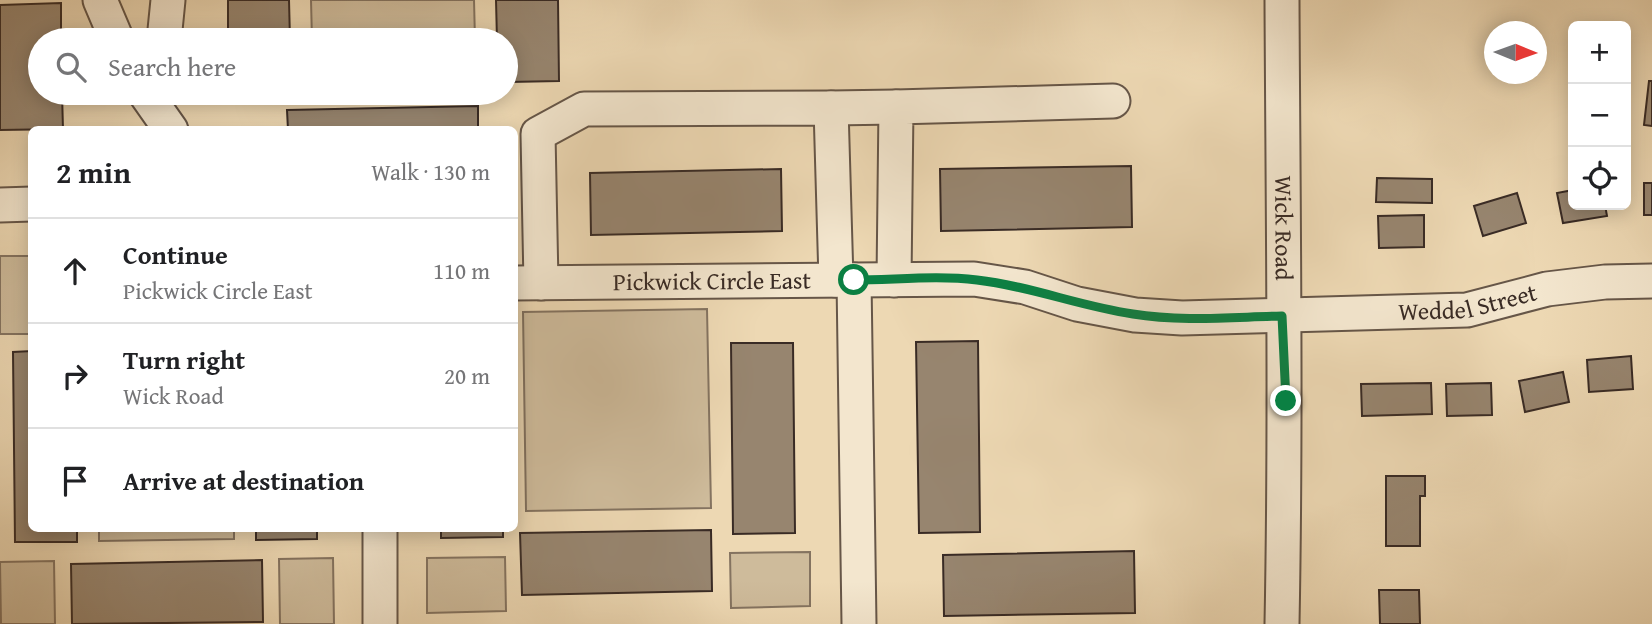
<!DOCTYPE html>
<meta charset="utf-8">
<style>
body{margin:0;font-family:"Gentium Book Plus",serif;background:#f6f6f6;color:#202124}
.controls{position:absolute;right:21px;top:21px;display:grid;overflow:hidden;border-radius:10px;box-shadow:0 4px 18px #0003}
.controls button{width:63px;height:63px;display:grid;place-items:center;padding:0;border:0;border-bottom:2px solid #e0e0e0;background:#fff;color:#202124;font:35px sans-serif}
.compass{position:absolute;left:1484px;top:21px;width:63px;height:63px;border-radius:50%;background:#fff;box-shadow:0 4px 18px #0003;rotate:91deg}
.stop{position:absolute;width:21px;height:21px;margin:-16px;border:5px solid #0b8043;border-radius:50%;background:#fff}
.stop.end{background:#0b8043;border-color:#fff;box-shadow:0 2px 7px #0008}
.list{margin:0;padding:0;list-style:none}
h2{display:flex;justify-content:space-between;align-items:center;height:91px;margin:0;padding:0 28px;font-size:30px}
h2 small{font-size:23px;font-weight:400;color:#757577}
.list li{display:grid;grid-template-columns:46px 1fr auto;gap:21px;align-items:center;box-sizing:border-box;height:105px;padding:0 28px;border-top:2px solid #e0e0e0}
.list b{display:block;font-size:26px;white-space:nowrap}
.list p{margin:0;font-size:23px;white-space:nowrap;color:#757577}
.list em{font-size:23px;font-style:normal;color:#757577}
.icon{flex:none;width:38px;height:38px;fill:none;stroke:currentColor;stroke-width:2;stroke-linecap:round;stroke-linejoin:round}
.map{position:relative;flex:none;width:1652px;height:624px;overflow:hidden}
.search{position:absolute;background:#fff;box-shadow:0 4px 18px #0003;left:28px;top:28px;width:490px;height:77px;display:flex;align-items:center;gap:18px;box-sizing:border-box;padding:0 24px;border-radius:38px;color:#757577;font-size:26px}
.panel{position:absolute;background:#fff;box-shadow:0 4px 18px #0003;left:28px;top:126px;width:490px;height:406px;border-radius:10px}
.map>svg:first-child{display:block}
.green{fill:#cebb9b;stroke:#847360;stroke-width:2}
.building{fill:#97856f;stroke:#392b25;stroke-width:2}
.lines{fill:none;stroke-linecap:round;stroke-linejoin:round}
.minor-casing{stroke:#665648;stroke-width:37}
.minor{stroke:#f3e6ce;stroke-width:33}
.route{stroke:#0b8043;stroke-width:9}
.labels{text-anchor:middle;stroke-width:5;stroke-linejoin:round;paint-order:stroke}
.street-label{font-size:24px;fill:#392b25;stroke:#f3e6ce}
</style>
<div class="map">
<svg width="1652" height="624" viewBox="0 0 1652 624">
<rect width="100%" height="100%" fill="#edd8b3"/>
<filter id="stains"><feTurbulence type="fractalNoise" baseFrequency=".00286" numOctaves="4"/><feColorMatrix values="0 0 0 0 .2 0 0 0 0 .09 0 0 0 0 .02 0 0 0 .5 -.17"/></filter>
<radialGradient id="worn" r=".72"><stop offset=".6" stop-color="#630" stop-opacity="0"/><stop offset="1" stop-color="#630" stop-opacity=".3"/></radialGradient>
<!-- green -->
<path class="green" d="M311 0H474L475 40H312Z
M0 256H31V334H0Z
M707 309 711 508 526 511 523 312Z
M99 529H234V539L99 541Z
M810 552V606L731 608 730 553Z
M505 557 506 611 427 613V558Z
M333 558 334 624H280L279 559Z
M54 561 55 624H1L0 562Z"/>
<!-- building -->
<path class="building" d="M228 0H289L290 40H228Z
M496 0H558L559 81 506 82V40H497Z
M61 3V40H40V93H62L63 129 0 130V5Z
M1649 81H1652V126L1644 125Z
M478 106V130H288L287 110Z
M1131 166 1132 227 941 231 940 169Z
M781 169 782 231 591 235 590 173Z
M1377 178 1432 179V203L1376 202Z
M1644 183H1652V215H1644Z
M1573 190V205H1605L1607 216 1563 223 1557 193Z
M1517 193 1526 223 1483 236 1474 206Z
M1424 215V247L1379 248 1378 216Z
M978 341 980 532 919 533 916 342Z
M731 343H793L795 533 733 534Z
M32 351V528H77V542H15L13 352Z
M1631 356 1633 389 1589 392 1587 360Z
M1563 372 1569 402 1525 412 1519 381Z
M1431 383 1432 414 1362 416 1361 384Z
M1491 383 1492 415 1447 416 1446 384Z
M1386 476H1425V496H1420V546H1386Z
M256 528H317V539L256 540Z
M441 528H503V537L441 538Z
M711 530 712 591 522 595 520 533Z
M1134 551 1135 613 944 616 943 555Z
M262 560 263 622 72 624 71 564Z
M1379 590H1419L1420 624H1380Z"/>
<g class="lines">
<!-- minor casing -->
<g class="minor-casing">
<g id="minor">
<path d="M100 0 117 40"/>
<path id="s1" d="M1282 0C1283 208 1286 416 1282 624"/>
<path d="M164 40 168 0"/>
<path d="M145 93 171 130"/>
<path d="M831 108 896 107"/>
<path d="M0 205 32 204"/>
<path d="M854 280 859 624"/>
<path d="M894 280 896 107 1113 101"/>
<path id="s2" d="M514 283 974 279 1025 287 1077 304 1135 315 1182 318 1467 310 1547 289 1605 282 1652 281"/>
<path d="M541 283 538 134 584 109 831 108 836 280"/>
<path d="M380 624V528"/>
</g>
</g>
<!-- minor -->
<use href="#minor" class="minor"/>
</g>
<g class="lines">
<!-- route -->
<path class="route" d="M854 280C894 280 937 275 977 280 1030 286 1079 306 1133 314 1181 322 1233 317 1282 316L1286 401"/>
</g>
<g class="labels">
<!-- street labels -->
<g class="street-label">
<text dy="8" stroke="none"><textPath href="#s1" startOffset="228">Wick Road</textPath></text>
<text dy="8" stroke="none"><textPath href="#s2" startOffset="198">Pickwick Circle East</textPath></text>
<text dy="8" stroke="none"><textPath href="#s2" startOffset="959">Weddel Street</textPath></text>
</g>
</g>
<rect width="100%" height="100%" filter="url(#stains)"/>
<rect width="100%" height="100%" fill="url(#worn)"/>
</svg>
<div class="controls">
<button>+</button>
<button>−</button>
<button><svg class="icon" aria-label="locate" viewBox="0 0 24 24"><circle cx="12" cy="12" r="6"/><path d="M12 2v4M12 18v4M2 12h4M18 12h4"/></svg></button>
</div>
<svg class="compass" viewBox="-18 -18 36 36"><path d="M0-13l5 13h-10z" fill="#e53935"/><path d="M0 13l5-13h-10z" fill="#757577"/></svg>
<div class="stop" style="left:854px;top:280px"></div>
<div class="stop end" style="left:1286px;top:401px"></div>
<div class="search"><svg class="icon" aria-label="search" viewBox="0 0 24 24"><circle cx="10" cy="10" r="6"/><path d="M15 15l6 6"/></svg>Search here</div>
<section class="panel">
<h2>2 min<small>Walk · 130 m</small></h2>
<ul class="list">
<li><svg class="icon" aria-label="ahead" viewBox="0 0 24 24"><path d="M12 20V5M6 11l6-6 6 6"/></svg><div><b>Continue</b><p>Pickwick Circle East</p></div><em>110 m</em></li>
<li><svg class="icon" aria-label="right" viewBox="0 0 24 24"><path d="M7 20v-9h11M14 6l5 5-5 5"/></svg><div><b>Turn right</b><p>Wick Road</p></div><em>20 m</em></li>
<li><svg class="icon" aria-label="arrive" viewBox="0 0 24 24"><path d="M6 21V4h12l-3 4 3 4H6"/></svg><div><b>Arrive at destination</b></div></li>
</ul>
</section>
</div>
